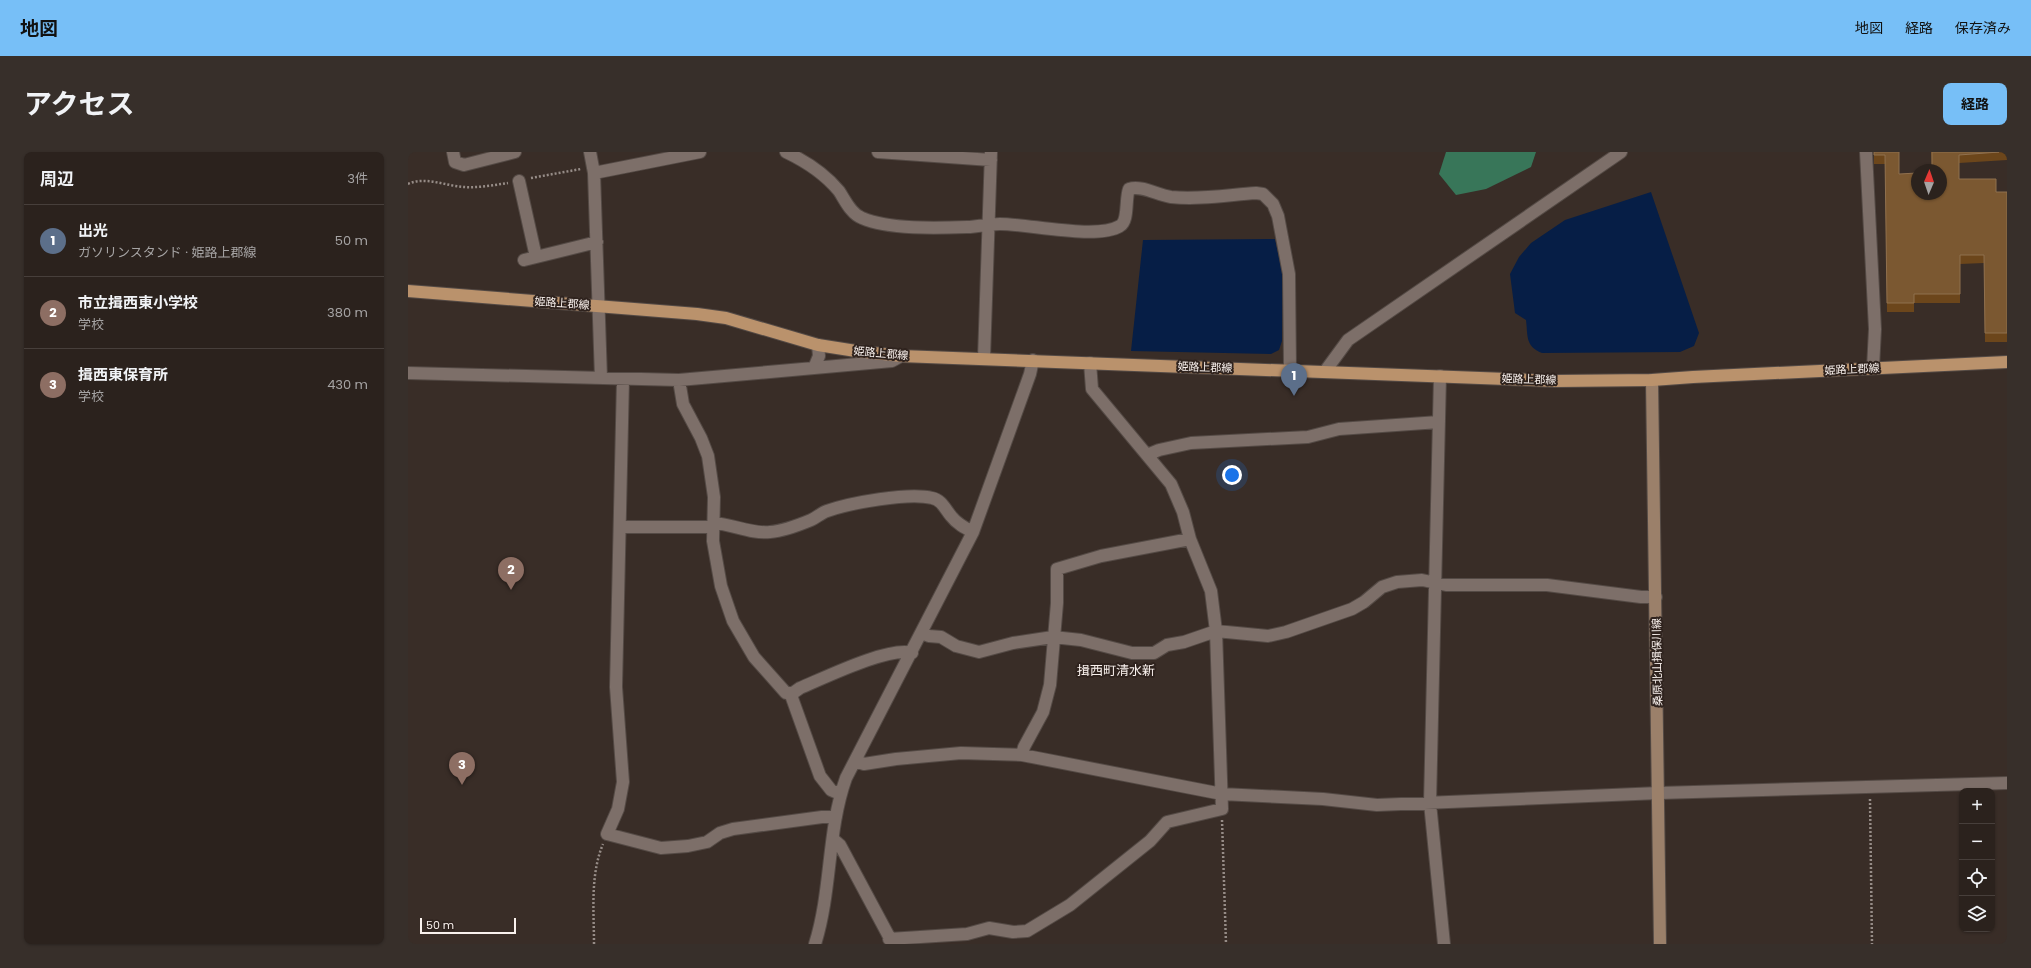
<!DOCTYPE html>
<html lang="ja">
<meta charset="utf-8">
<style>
body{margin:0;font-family:Poppins,"Noto Sans JP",sans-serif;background:#372f2a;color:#f1f3f6}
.controls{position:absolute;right:12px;bottom:12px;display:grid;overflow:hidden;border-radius:8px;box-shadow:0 1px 3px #0004}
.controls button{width:36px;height:36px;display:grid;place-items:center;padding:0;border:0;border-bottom:1px solid #473f3b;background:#2b221d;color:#f1f3f6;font:20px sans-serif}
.compass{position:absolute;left:1503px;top:12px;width:36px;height:36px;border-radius:50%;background:#2b221d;box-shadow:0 1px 3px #0004;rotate:2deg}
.scale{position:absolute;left:12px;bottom:10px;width:96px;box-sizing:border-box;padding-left:4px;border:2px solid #f9f1ed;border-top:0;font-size:11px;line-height:14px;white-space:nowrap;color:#f9f1ed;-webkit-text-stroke:3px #2f231e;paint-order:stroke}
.you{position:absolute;left:824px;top:323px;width:14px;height:14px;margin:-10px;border:3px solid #fff;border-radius:50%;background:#1a73e8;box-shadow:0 0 0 6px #1a73e833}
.badge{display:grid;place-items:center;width:26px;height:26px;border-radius:50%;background:#77bff7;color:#fff;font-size:13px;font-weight:700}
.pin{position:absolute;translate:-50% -33px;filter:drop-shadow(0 1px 2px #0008)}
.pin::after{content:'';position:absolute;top:21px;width:14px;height:12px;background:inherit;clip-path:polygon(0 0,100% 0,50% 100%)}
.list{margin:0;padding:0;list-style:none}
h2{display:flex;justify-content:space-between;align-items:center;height:52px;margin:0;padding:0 16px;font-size:17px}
h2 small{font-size:13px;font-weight:400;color:#a6a4a4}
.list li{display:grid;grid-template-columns:26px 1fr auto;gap:12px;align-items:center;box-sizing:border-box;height:72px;padding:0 16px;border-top:1px solid #473f3b}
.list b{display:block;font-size:15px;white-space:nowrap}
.list p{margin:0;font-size:13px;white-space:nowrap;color:#a6a4a4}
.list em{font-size:13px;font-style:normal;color:#a6a4a4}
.icon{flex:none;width:22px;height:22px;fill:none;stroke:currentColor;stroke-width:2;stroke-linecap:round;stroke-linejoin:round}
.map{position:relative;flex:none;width:1599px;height:792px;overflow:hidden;border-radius:8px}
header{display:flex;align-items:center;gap:24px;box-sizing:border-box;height:56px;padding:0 20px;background:#77bff7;color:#111}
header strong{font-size:19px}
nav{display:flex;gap:22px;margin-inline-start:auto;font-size:14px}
.intro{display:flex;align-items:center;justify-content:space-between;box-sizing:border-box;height:96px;padding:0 24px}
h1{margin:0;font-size:28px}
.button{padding:10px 18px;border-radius:8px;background:#77bff7;color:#111;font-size:14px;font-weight:700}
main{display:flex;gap:24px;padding:0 24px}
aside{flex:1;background:#2b221d;border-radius:8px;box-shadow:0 1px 3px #0004}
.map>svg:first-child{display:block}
.forest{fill:#387659}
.water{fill:#061e46}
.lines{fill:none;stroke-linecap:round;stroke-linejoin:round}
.street-casing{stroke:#544a45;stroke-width:14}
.secondary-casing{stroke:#544a45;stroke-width:14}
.primary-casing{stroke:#544a45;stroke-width:14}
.path{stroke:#968c87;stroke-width:2.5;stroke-dasharray:2 2;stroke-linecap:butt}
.street{stroke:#7d6f69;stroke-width:12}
.secondary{stroke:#9b806a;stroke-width:12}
.primary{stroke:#ba926c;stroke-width:12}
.wall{fill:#6c461b}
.building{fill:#7b5831;stroke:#8f704f}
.labels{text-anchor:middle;stroke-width:4;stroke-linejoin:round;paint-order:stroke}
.street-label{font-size:11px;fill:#f9f1ed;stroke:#2f231e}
.quarter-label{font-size:13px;fill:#f9f1ed;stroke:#2f231e}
</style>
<header>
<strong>地図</strong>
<nav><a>地図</a><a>経路</a><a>保存済み</a></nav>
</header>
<div class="intro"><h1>アクセス</h1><a class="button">経路</a></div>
<main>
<aside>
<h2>周辺<small>3件</small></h2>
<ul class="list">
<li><span class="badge" style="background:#5c6f8a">1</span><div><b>出光</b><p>ガソリンスタンド · 姫路上郡線</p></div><em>50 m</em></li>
<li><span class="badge" style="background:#8d6e63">2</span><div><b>市立揖西東小学校</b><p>学校</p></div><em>380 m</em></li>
<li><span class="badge" style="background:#8d6e63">3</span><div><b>揖西東保育所</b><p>学校</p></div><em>430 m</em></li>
</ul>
</aside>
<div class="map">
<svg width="1599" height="792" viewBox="0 0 1599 792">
<rect width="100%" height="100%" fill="#392d27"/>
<!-- forest -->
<path class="forest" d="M1038 0H1128L1123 15 1078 37 1048 43 1031 22Z"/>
<!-- water -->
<path class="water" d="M1243 40 1291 181 1286 194 1272 200 1134 201C1117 194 1120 184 1118 168L1107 161 1102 122 1111 105 1123 91 1157 68Z
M867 87 875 124 874 189 871 198 863 202 723 199 735 88Z"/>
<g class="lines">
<!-- street casing -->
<g class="street-casing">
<path id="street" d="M45 0 47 10 56 13 107 0
M182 0 186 21 193 226
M378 0C397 9 417 22 431 39 437 48 443 62 454 66 482 78 531 76 562 75 572 74 582 72 592 72 621 72 689 88 712 74 721 69 717 47 721 37 734 33 749 43 763 45 791 48 820 43 848 41L855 42 865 52 870 64 881 122 882 217
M470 0 583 8
M1458 0 1467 177 1465 216
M186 21 292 0
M111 29 128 105
M116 108 189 90
M576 206 583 0
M406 216 484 209 493 204
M918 218 940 188 1213 0
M0 221 271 228 406 216 411 204 410 193
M1032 224 1022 651 1036 792
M215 227 208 535 215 630 210 657 199 682 253 696 280 694 299 690 312 681 325 677 414 665H428
M271 228 275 252 293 286 300 304 306 345 305 389 313 434 325 469 346 505 378 541H385
M739 303 751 298 783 291 900 285 931 277 1031 270
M305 371C325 372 342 382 362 380 375 379 391 373 403 368 408 366 413 361 419 359 442 351 501 340 524 346 534 348 537 357 543 364 549 372 557 376 565 380
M213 375H305
M514 481 521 484 533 485 548 494 571 500 605 491 645 485 673 488 724 501H746L759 493 776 490 808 479 860 484 878 480 944 457 956 450 974 435 989 430 1014 428 1038 433H1139L1233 445H1248
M614 603 616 595 635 560 642 533 649 451V417L693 404 782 387
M447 609 456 612 488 607 553 601 614 603 814 642 915 647 969 653 1251 641 1599 631
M432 642 423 638 412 624 384 546 385 541 392 536C416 526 481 494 504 501
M425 687 432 693 485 792
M481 787 559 782 581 776 605 780 619 779 662 753 742 689 759 670 814 657 808 479 803 439 782 387 775 360 763 332 684 237 682 211
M407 792C424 738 419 679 438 626L565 380 622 222 625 208"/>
</g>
<!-- secondary casing -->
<g class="secondary-casing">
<path id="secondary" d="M1244 228 1252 792"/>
</g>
<!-- primary casing -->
<g class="primary-casing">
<path id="primary" d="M0 139 289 162 318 166 410 193 448 199 493 204 1148 229 1244 228 1285 225 1599 210"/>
</g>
<!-- path -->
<path class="path" d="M123 26 173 17
M0 32C17 24 38 34 56 35 71 36 86 33 100 31
M1462 647 1464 792
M814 668 818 792
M186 792C186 759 182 723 195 692"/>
<!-- street -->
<use href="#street" class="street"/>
<!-- secondary -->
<use href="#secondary" class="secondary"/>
<!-- primary -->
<use href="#primary" class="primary"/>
</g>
<!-- wall -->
<path class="wall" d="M1466 0H1491V22L1509 42 1533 18H1524L1523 0H1599V8L1551 11V27L1588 40H1599V190H1577L1576 111 1552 112V151H1506V160H1479L1477 12H1466Z"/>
<!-- building -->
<path class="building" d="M1466 0H1491V22L1509 21V42H1533V18H1524V0H1591L1551 3V27H1588V40H1599V181H1577L1576 103H1552V142H1506V151H1479L1477 3H1466Z"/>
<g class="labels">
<!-- street labels -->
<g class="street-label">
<text transform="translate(154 151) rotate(4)" y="4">姫路上郡線</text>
<text transform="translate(473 201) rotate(5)" y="4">姫路上郡線</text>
<text transform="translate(797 215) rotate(2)" y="4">姫路上郡線</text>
<text transform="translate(1444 217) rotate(-3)" y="4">姫路上郡線</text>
<text transform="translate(1121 227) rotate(2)" y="4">姫路上郡線</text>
<text transform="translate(1249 510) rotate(-91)" y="4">桑原北山揖保川線</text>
</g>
<!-- quarter labels -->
<g class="quarter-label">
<text x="708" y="523">揖西町清水新</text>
</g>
</g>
</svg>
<div class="controls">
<button>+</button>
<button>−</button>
<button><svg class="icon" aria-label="locate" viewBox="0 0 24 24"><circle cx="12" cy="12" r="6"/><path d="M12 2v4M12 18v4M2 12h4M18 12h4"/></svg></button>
<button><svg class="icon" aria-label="layers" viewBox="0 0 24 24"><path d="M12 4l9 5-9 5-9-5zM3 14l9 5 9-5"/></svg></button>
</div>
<svg class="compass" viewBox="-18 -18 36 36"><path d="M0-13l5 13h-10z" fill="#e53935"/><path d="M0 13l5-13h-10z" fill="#a6a4a4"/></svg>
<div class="scale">50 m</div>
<div class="you"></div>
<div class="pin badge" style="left:886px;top:244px;background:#5c6f8a">1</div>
<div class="pin badge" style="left:103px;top:438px;background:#8d6e63">2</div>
<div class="pin badge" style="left:54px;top:633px;background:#8d6e63">3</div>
</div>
</main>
